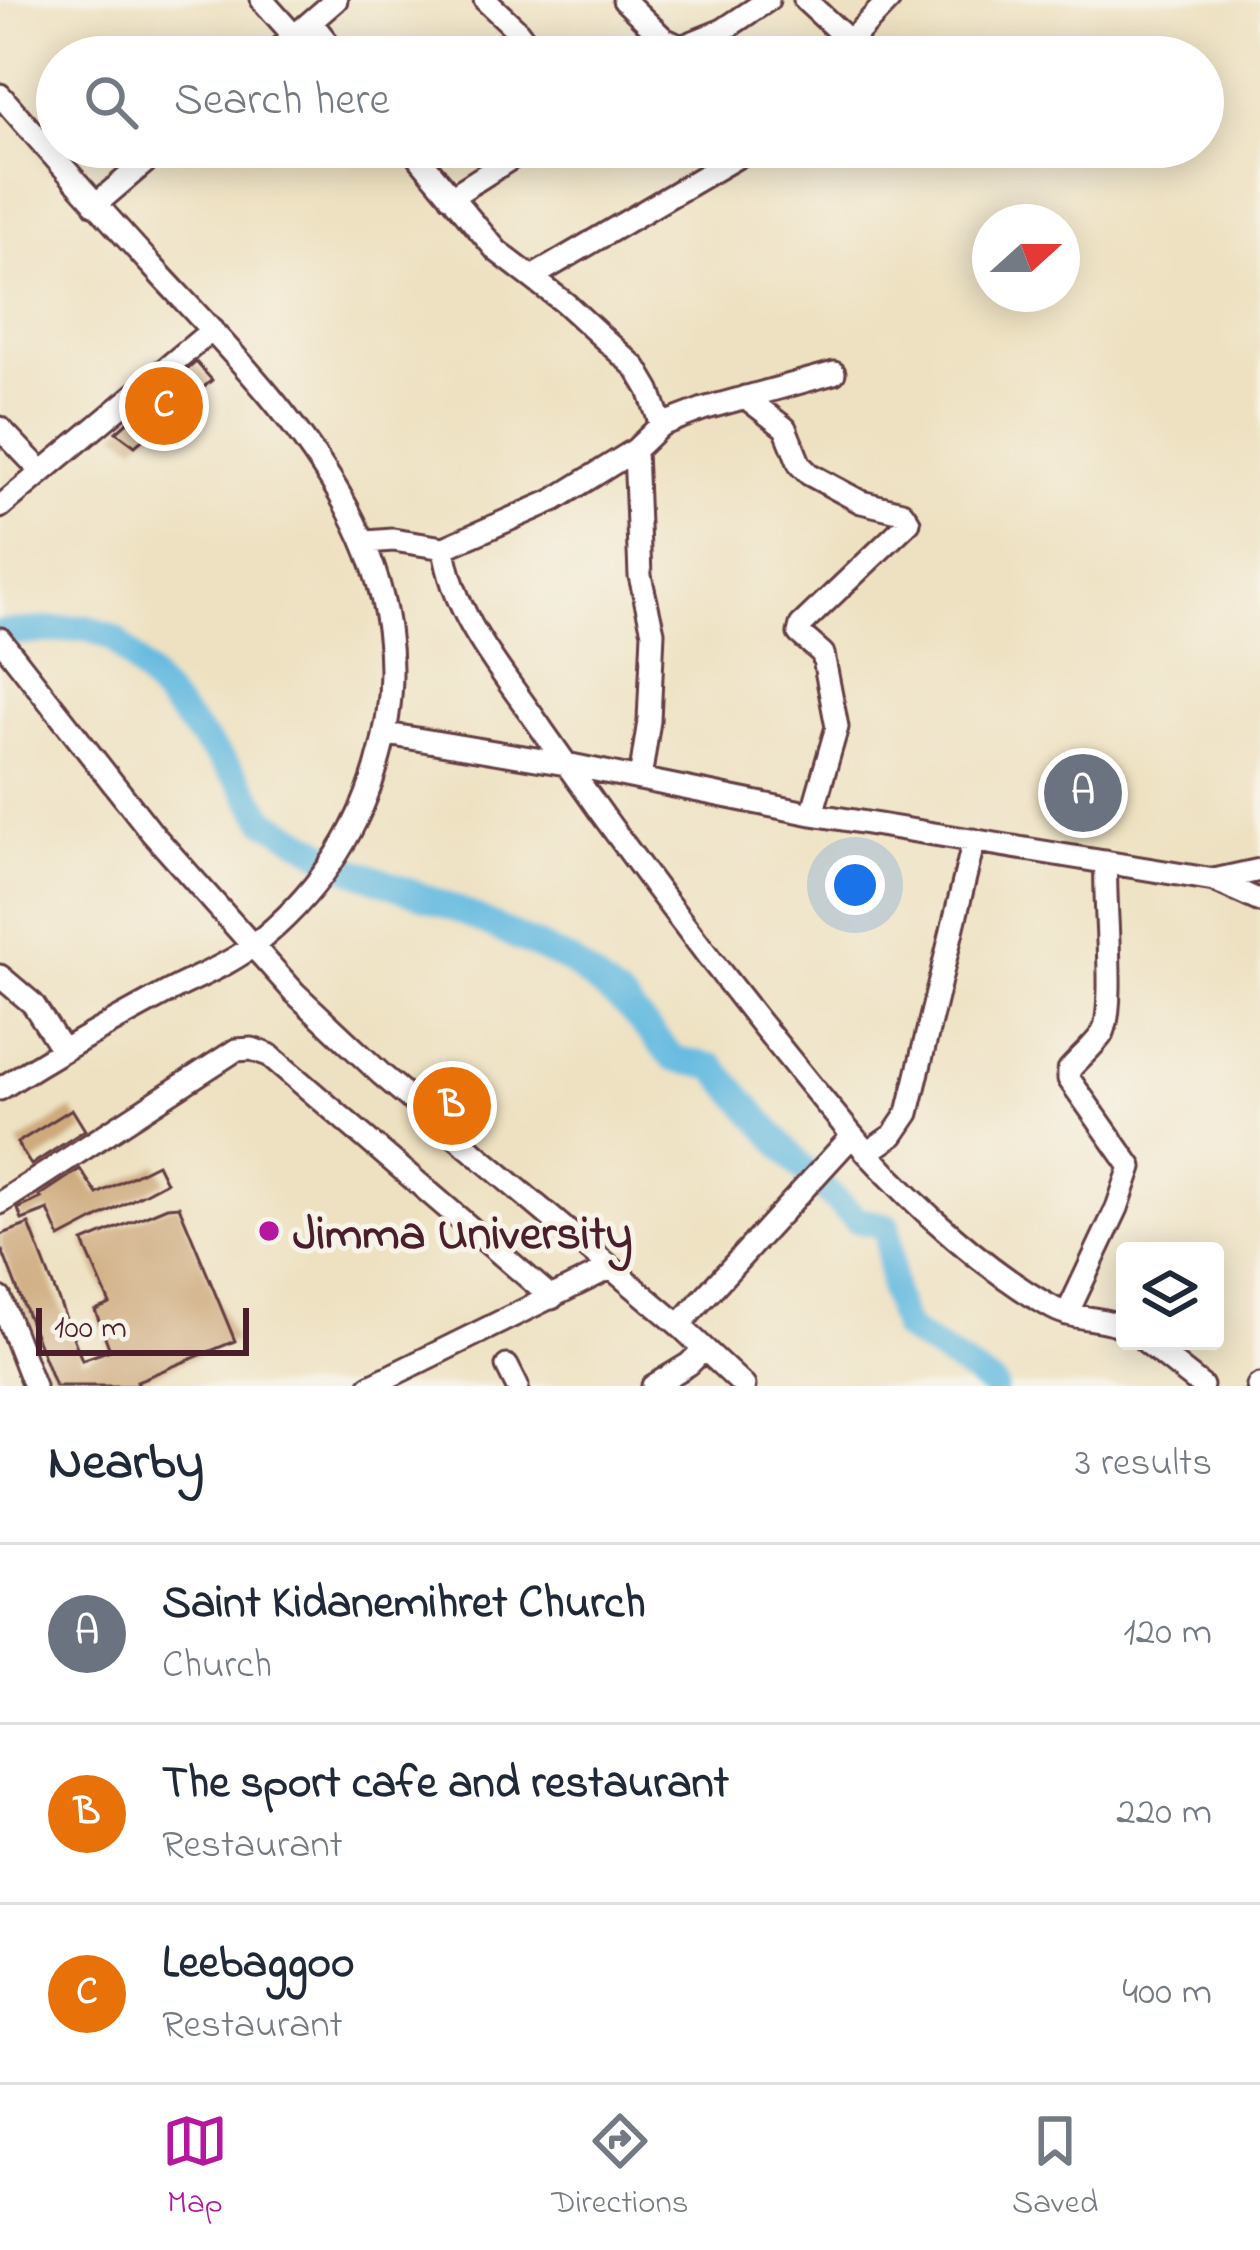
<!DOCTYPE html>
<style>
body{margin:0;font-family:"Indie Flower",sans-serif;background:#f2f2f3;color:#1f2937}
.controls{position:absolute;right:36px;bottom:36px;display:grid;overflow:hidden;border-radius:12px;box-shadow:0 6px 30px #0003}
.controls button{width:108px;height:108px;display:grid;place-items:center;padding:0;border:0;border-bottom:3px solid #e0e1e3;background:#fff;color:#1f2937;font:60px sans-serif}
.compass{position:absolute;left:972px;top:204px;width:108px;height:108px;border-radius:50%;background:#fff;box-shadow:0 6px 30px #0003;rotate:69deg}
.scale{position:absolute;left:36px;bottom:30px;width:213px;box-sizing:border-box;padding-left:12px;border:6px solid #4a1f2b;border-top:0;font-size:33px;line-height:42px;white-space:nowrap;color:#4a1f2b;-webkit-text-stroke:9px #f7f3e8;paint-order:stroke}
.you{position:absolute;left:855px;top:885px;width:42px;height:42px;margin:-30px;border:9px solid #fff;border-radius:50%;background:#1a73e8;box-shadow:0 0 0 18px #1a73e833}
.badge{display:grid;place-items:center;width:78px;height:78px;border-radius:50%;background:#b5179e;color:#fff;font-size:39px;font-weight:700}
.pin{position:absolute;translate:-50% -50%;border:6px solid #fff;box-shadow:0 3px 12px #0006}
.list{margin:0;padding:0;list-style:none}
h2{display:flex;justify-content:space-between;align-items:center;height:156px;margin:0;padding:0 48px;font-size:51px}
h2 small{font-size:39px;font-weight:400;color:#747a83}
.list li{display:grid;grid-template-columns:78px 1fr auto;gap:36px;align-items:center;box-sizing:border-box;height:180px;padding:0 48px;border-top:3px solid #e0e1e3}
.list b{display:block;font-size:45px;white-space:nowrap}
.list p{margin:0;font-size:39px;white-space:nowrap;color:#747a83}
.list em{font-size:39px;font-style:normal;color:#747a83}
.icon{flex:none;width:66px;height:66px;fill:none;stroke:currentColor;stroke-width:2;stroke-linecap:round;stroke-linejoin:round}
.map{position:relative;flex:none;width:1260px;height:1386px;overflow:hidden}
.search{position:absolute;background:#fff;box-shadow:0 6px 30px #0003;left:36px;right:36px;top:36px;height:132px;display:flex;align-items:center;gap:30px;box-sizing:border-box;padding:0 42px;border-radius:66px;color:#747a83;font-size:45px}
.sheet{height:696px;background:#fff}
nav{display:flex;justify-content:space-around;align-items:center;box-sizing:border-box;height:168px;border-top:3px solid #e0e1e3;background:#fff;font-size:33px;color:#747a83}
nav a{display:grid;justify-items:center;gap:6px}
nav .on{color:#b5179e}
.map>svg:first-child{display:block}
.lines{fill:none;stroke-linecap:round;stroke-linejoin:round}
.river{stroke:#64bae0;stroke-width:27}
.building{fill:#cda97c}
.minor-casing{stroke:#633c42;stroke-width:27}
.minor{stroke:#fff;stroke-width:21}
.poi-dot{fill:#b5179e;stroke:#f7f3e8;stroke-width:4.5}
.labels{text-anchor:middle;stroke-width:10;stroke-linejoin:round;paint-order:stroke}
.poi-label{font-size:48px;font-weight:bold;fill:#4a1f2b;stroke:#f7f3e8;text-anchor:start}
</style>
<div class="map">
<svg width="1260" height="1386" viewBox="0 0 1260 1386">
<rect width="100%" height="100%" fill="#f7f3e8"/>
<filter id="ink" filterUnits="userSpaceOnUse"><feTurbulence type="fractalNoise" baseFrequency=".00833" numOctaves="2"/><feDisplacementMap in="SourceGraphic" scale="24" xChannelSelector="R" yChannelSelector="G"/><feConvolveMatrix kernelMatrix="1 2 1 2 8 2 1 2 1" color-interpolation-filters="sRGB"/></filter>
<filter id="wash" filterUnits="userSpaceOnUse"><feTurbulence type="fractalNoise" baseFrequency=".004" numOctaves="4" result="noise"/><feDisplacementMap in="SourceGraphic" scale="48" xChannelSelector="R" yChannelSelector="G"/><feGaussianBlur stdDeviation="2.7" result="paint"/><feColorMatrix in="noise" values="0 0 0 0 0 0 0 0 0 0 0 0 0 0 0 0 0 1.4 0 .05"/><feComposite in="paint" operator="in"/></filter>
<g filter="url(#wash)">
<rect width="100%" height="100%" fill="#eee1c1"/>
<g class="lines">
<!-- river -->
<path class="river" d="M0 633 87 628 115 639 239 780 265 820 353 870 463 912 571 962 626 1005 674 1059 714 1067 801 1167 857 1220 887 1226 893 1292 905 1329 994 1386"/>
</g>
<g id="blocks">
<!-- building -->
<path class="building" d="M196 362 212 380 135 446 116 432Z
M1076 761 1102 764 1106 773V804L1088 812 1063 808 1053 776Z
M72 1109 85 1130 31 1165 17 1143Z
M157 1164 166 1182 60 1238 48 1210 22 1220 18 1209 41 1198 39 1196 80 1169 97 1194Z
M179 1206 235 1341 137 1381 139 1386H55L0 1245V1235L29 1224 82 1360 110 1350 95 1310 110 1304 83 1242 167 1207Z"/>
</g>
</g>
<g filter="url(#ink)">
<use href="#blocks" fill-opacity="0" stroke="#633c42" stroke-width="3"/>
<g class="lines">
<!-- minor casing -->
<g class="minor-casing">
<path id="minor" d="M262 0 295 37
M485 0 516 29 537 57
M624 0 664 39 681 47 723 30 768 0
M805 0 844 36 847 44 841 57
M311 22 339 57
M847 44 889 0
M270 57 336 0
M0 95C54 157 108 218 164 279 292 416 439 563 376 768 355 839 312 899 254 945 229 965 194 978 166 993 109 1024 54 1054 0 1089
M410 147 497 251 565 303 636 368 649 390 661 425
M451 197 529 147
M95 205 163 147
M532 277 754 147
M745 397 785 428 800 465 809 474 861 502 902 512 909 522 801 625 799 633 823 654 837 727 812 814
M0 428 42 472
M635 450 640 576 653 632 649 721 640 779
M0 507 212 330
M367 542 393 540 444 548 554 500 635 450 661 425 703 409 834 373
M444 548C454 619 504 673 543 731 644 876 753 1018 867 1153 916 1207 989 1273 1053 1308 1075 1320 1102 1317 1125 1327
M0 639 152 833 295 993 382 1075 679 1325 744 1386
M387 734 566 764 812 814 1214 880 1260 901
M1214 880 1260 870
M0 976 33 1004 62 1049
M867 1153 893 1135 908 1113 974 840
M0 1203 236 1050 252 1049 269 1055 552 1298
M0 1298 34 1386
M1067 1314 1117 1208 1131 1167 1069 1079V1070C1079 1058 1093 1047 1102 1034 1117 1010 1103 898 1106 862
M679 1325 852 1136
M1145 1341 1202 1386
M507 1366 517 1386
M370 1386 610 1268
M653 1386 689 1364 703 1350
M1258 1386 1260 1385"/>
</g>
<!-- minor -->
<use href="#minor" class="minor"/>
</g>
</g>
<!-- markers -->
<circle class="poi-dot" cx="269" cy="1231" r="12"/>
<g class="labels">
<!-- poi labels -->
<g class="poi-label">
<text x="293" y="1248">Jimma University</text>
</g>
</g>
</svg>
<div class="controls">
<button><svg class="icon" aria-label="layers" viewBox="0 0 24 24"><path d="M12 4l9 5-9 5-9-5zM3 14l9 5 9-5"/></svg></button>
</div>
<svg class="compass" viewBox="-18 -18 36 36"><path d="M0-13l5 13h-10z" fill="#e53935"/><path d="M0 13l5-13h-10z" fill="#747a83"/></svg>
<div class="scale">100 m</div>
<div class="you"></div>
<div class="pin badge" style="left:1083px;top:793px;background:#6b7280">A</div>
<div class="pin badge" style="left:452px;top:1106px;background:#e8710a">B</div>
<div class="pin badge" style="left:164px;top:406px;background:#e8710a">C</div>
<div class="search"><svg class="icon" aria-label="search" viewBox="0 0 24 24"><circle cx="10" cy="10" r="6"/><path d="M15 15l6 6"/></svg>Search here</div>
</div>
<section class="sheet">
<h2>Nearby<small>3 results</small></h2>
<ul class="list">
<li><span class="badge" style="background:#6b7280">A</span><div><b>Saint Kidanemihret Church</b><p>Church</p></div><em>120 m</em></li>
<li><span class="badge" style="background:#e8710a">B</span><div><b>The sport cafe and restaurant</b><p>Restaurant</p></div><em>220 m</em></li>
<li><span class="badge" style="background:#e8710a">C</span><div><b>Leebaggoo</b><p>Restaurant</p></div><em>400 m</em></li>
</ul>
</section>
<nav>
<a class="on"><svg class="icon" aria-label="map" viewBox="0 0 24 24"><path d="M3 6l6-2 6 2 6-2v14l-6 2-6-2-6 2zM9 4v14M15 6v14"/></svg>Map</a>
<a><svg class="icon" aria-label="directions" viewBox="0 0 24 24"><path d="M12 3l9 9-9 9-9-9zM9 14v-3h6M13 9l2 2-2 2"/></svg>Directions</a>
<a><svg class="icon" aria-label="saved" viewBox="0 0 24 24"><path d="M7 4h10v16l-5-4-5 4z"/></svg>Saved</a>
</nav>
